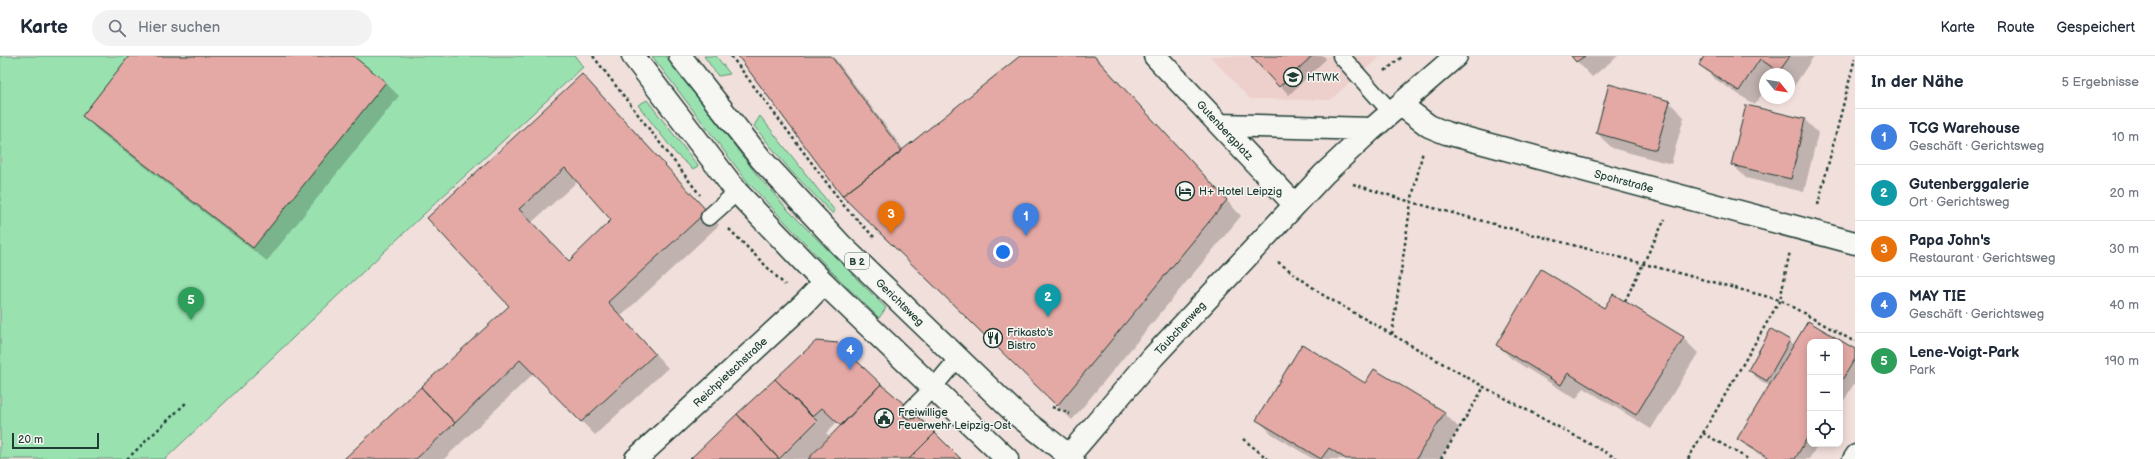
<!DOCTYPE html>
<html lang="de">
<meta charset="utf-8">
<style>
body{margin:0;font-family:"Balsamiq Sans",sans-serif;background:#f2f2f3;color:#1f2937}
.controls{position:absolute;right:12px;bottom:12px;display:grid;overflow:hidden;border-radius:8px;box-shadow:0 2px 10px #0003}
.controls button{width:36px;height:36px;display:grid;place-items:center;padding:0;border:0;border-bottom:1px solid #e0e1e3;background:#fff;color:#1f2937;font:20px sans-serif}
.compass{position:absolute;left:1759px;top:12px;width:36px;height:36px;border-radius:50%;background:#fff;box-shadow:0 2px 10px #0003;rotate:120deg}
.scale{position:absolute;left:12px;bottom:10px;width:87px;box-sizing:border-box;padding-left:4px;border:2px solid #1f3d34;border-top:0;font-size:11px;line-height:14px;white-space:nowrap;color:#1f3d34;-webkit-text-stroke:3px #f6f6f2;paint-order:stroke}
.you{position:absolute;left:1003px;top:196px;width:14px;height:14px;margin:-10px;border:3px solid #fff;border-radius:50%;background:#1a73e8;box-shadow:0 0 0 6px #1a73e833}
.badge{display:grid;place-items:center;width:26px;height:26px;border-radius:50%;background:#1a73e8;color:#fff;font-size:13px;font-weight:700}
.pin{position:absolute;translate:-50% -33px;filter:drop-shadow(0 1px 2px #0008)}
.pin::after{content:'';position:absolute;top:21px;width:14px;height:12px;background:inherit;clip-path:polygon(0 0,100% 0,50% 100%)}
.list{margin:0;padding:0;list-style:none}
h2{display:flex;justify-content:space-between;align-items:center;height:52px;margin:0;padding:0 16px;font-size:17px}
h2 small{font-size:13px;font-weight:400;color:#747a83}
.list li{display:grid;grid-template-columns:26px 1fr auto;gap:12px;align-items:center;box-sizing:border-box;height:56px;padding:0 16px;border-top:1px solid #e0e1e3}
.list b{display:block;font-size:15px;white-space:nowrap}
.list p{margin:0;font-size:13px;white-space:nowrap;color:#747a83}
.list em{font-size:13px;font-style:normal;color:#747a83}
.icon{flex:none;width:22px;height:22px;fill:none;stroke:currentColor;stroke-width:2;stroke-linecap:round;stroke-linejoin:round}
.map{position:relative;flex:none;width:1855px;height:403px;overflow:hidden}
header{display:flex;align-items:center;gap:24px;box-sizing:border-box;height:56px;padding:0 20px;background:#fff;border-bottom:1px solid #e0e1e3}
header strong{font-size:19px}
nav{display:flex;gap:22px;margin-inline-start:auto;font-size:14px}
.search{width:280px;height:36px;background:#f2f2f3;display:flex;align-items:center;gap:10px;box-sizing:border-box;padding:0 14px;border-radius:22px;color:#747a83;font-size:15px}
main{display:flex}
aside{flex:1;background:#fff}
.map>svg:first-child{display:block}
.built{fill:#edcfcb}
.green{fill:#99e2b0;stroke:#5c9072}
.shadow{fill:#0003;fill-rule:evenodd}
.building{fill:#e4a9a5;stroke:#1f3d34;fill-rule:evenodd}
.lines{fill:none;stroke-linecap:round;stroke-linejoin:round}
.lane-casing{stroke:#1f3d34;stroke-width:19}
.street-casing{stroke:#1f3d34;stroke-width:25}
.secondary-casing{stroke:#1f3d34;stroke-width:25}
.primary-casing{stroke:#1f3d34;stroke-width:25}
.path{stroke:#1f3d34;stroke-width:2.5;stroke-dasharray:3 3;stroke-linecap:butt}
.lane{stroke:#f6f6f2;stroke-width:16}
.street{stroke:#f6f6f2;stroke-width:22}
.secondary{stroke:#f6f6f2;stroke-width:22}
.primary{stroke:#f6f6f2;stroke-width:22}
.labels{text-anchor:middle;stroke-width:3;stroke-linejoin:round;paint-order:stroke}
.shield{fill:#f6f6f2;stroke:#60746d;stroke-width:1}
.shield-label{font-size:10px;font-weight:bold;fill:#1f3d34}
.poi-label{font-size:11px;fill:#1f3d34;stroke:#f6f6f2;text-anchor:start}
.street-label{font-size:11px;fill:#1f3d34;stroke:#f6f6f2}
</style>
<header>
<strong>Karte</strong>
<div class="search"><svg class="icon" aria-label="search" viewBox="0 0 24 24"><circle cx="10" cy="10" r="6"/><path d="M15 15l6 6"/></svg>Hier suchen</div>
<nav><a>Karte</a><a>Route</a><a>Gespeichert</a></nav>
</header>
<main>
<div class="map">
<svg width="1855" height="403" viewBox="0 0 1855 403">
<rect width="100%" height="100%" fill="#f1dfdb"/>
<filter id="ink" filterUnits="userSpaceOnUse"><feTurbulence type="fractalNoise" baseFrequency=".025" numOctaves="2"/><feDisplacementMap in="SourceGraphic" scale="8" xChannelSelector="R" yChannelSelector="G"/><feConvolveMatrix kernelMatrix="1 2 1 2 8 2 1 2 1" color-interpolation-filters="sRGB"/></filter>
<g filter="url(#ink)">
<!-- built -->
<path class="built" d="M1210 0H1381L1330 44 1250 43Z"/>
<!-- green -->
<path class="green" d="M0 0H575L583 11 442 141 165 403H0Z
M652 0H666L757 119 786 152 886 252 879 262 833 217 747 125Z
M704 0H716L730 18 718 20Z
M647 44 698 110 693 113 676 98 638 49Z
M760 60 835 155 833 158 790 114 754 70Z"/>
<!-- shadow -->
<path class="shadow" d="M131 0H351L386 27 399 40 267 205 97 74 84 60Z
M740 0H833L904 94 1022 0H1095L1241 160 1072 364 858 154Z
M1252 0H1324L1326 3 1289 39Z
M1572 0H1618L1592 21Z
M1705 0H1814L1794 30 1789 27V18H1765V33L1755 49 1715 23 1700 9Z
M595 33 719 169 621 260 668 312 595 379 534 317 444 403H345L510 250 428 162ZM578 125 612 164 569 206 531 167Z
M1669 46 1684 61 1671 108 1612 92 1597 77Z
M1747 50 1805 64 1818 77 1804 136 1746 122 1732 108Z
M1605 253 1683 282 1698 297 1651 373 1584 332 1576 343 1512 303 1497 289Z
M1808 266 1855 294V326L1840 351V286H1810V388H1818L1809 403H1767L1747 391 1739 383 1770 330 1758 323 1749 314 1789 285 1794 289Z
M816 286 960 403H691ZM837 366 842 370 831 381 826 377Z
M1444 357 1459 372 1440 403H1313L1272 378 1258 364Z"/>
<!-- building -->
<path class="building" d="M129 0H353L386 26 253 192 82 60Z
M738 0H831L902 95 842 140Z
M1020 0H1094L1227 144 1057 350 842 140 882 110Z
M1251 0H1312L1279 31Z
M1571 0H1585L1576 6Z
M1704 0H1790L1779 16 1760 3 1739 35 1699 9Z
M582 18 707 155 608 246 655 298 581 366 520 304 455 367 421 331 509 250 427 162ZM565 112 611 164 569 205 519 153Z
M1609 28 1670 45 1656 94 1596 77Z
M1746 49 1805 63 1791 123 1731 109Z
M1541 213 1604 252 1613 238 1684 281 1636 359 1568 317 1561 329 1496 289Z
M1808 265 1855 293V303L1840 327V286H1810V377L1795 403H1771L1737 383Z
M1771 273 1790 284 1767 325 1748 314Z
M816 285 838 287 881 328 841 370 822 352 812 361 775 323Z
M1302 288 1365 327 1374 313 1445 356 1416 403H1346L1329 392 1321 403 1256 364Z
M775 323 817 365 779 403 737 358Z
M881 328 911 354 935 377 909 403H808Z
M421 331 455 367 416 403H344Z
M737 358 779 403H690Z
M935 377 961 403H909Z"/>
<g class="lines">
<!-- lane casing -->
<g class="lane-casing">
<path id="lane" d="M1341 0 1391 56
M709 161 737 136
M911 354 933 332 958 302
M1851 403 1855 397"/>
</g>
<!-- street casing -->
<g class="street-casing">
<path id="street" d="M1401 49 1429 70 1446 77 1855 187
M636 403 805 247 824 227"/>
</g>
<!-- secondary casing -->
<g class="secondary-casing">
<path id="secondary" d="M1155 0 1295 149
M1220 69 1372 73
M1066 403 1153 301 1324 118 1372 73 1456 0"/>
</g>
<!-- primary casing -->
<g class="primary-casing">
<path id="primary" d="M633 0 737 136 824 227 1007 403
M680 0 761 103 841 189 1016 358 1073 403"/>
</g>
<!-- path -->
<path class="path" d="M593 0 700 139
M731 0 845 151 874 181
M1385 15 1403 0
M1353 128 1411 146 1780 244 1855 286
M1818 149 1855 2
M729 173 785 229
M1278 206 1323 239 1484 331 1618 403
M1625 245 1665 163
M1392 278 1411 146 1423 95
M1052 351 1070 358
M1703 377 1748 403
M1243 383 1268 403
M127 403 187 346
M1441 403 1484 331
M1688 403 1780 244 1790 195"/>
<!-- lane -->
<use href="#lane" class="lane"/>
<!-- street -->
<use href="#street" class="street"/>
<!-- secondary -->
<use href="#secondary" class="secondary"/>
<!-- primary -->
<use href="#primary" class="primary"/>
</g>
</g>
<!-- icons -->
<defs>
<g id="university-ring" transform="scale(1)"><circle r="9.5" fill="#f6f6f2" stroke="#1f3d34" stroke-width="1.5"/><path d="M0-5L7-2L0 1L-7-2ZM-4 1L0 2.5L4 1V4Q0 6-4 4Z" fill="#1f3d34"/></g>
<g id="hotel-ring" transform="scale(1)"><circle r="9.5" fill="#f6f6f2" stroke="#1f3d34" stroke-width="1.5"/><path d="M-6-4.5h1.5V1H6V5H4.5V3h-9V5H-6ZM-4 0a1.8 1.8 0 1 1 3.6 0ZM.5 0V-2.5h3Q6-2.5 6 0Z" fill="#1f3d34"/></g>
<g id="restaurant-ring" transform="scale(1)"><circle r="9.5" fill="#f6f6f2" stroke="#1f3d34" stroke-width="1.5"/><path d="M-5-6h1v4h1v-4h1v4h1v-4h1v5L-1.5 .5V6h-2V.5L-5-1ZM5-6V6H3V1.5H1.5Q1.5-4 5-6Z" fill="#1f3d34"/></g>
<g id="civic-ring" transform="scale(1)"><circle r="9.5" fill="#f6f6f2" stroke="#1f3d34" stroke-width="1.5"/><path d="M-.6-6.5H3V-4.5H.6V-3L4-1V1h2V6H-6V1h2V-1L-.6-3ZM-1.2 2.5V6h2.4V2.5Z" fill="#1f3d34"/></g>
</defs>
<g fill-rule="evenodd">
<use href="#university-ring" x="1293" y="21"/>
<use href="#hotel-ring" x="1185" y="135"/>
<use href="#restaurant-ring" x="993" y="282"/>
<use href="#civic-ring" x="884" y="362"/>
</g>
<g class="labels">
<!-- shield labels -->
<rect class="shield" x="845" y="197" width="24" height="16" rx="3"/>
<g class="shield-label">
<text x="857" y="209">B 2</text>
</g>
<!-- poi labels -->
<g class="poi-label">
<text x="1307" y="25">HTWK</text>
<text x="1199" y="139">H+ Hotel Leipzig</text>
<text x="1007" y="280">Frikasto's<tspan x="1007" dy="13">Bistro</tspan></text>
<text x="898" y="360">Freiwillige<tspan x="898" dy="13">Feuerwehr Leipzig-Ost</tspan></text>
</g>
<!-- street labels -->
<g class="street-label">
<text transform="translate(1225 74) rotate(47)" y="4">Gutenbergplatz</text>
<text transform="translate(1624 125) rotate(15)" y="4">Spohrstraße</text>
<text transform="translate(900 246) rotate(44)" y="4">Gerichtsweg</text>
<text transform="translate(1180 272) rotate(-47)" y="4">Täubchenweg</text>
<text transform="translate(730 316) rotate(-43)" y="4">Reichpietschstraße</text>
</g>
</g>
</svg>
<div class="controls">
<button>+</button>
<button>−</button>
<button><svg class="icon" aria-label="locate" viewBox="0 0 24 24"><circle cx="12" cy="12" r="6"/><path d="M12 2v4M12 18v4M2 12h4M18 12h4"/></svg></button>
</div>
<svg class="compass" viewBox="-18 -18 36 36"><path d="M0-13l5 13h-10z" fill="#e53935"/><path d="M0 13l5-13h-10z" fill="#747a83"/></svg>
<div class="scale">20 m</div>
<div class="you"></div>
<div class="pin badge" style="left:1026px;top:180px;background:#3f7fe0">1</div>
<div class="pin badge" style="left:1048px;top:261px;background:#0f9aa8">2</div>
<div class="pin badge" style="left:891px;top:178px;background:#e8710a">3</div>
<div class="pin badge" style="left:850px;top:314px;background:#3f7fe0">4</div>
<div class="pin badge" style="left:191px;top:264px;background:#2e9e5b">5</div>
</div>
<aside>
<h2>In der Nähe<small>5 Ergebnisse</small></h2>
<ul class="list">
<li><span class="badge" style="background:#3f7fe0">1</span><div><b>TCG Warehouse</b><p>Geschäft · Gerichtsweg</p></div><em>10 m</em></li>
<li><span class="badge" style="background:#0f9aa8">2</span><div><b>Gutenberggalerie</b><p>Ort · Gerichtsweg</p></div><em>20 m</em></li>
<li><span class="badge" style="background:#e8710a">3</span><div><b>Papa John's</b><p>Restaurant · Gerichtsweg</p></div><em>30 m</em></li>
<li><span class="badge" style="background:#3f7fe0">4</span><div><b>MAY TIE</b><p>Geschäft · Gerichtsweg</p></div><em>40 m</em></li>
<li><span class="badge" style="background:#2e9e5b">5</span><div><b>Lene-Voigt-Park</b><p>Park</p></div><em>190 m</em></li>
</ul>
</aside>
</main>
